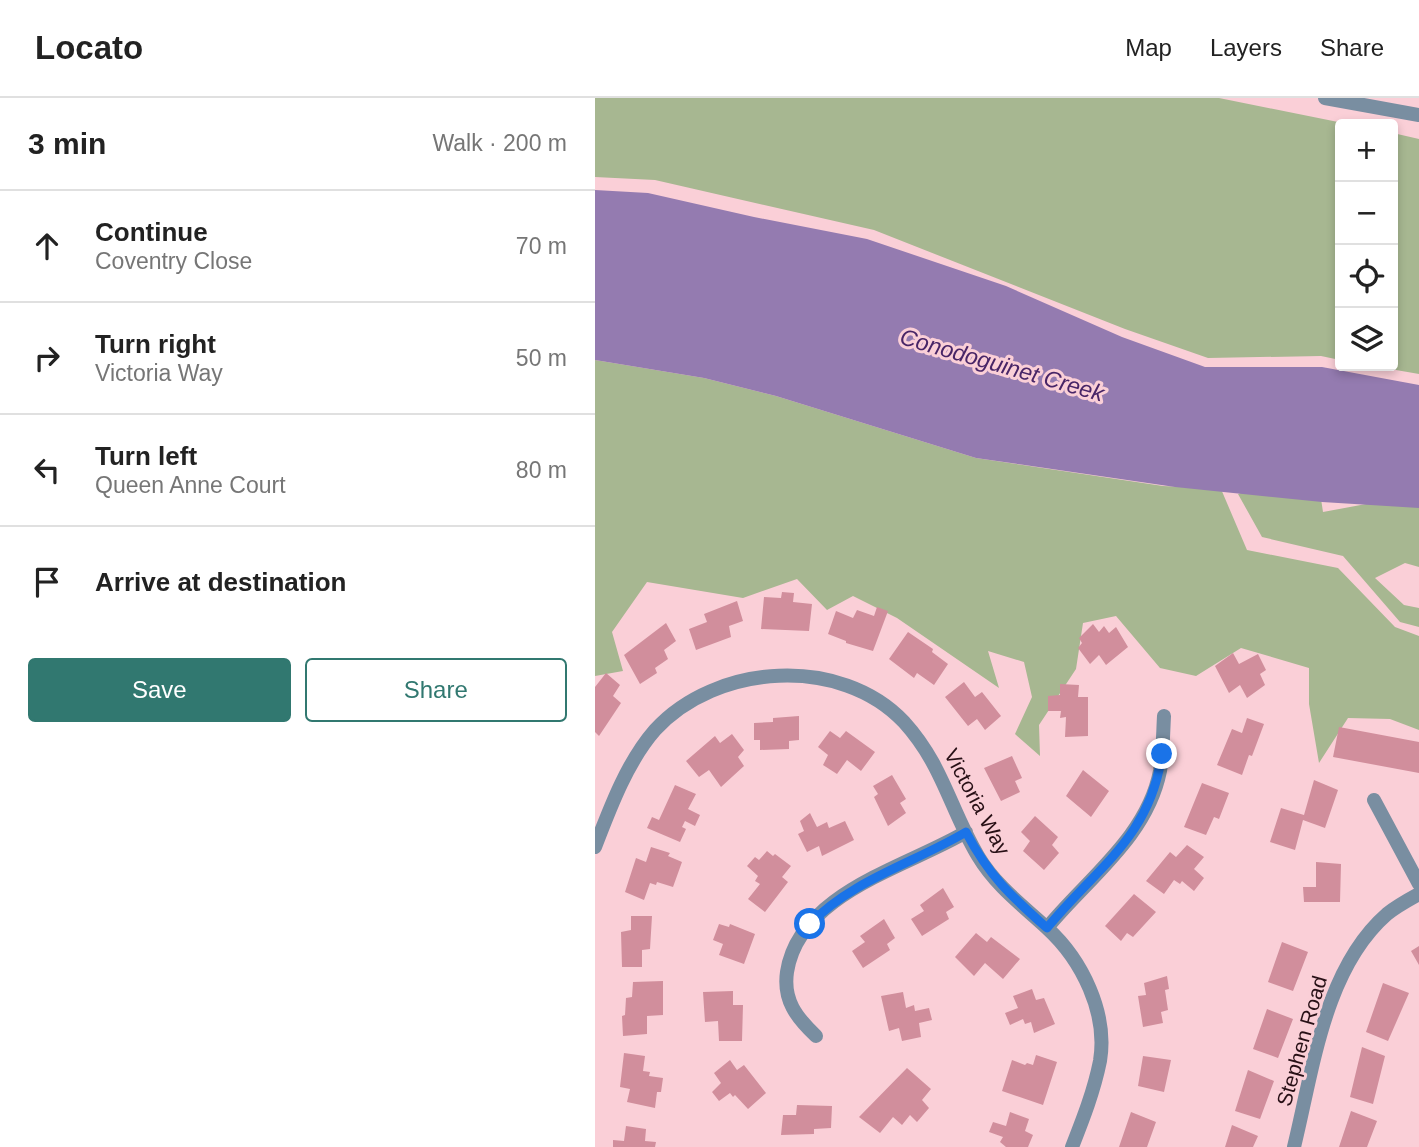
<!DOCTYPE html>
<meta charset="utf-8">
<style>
body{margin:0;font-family:Arial,sans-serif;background:#f2f2f2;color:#222}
.controls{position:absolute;right:21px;top:21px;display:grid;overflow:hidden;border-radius:7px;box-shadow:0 4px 10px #0003}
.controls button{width:63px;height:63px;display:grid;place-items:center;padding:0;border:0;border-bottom:2px solid #e0e0e0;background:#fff;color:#222;font:35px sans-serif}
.stop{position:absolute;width:21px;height:21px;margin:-16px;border:5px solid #1a73e8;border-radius:50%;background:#fff}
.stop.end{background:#1a73e8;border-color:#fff;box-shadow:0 2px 7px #0008}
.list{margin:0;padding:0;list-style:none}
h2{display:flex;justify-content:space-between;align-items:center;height:91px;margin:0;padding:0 28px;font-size:30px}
h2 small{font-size:23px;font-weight:400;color:#767676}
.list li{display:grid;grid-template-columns:46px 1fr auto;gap:21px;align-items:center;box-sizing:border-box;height:112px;padding:0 28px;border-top:2px solid #e0e0e0}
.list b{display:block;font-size:26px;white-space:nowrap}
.list p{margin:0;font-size:23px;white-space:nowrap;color:#767676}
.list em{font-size:23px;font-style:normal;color:#767676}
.actions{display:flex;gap:14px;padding:21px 28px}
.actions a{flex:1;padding:16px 0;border:2px solid #317870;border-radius:7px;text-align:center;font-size:24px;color:#317870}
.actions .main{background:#317870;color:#fff}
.icon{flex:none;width:38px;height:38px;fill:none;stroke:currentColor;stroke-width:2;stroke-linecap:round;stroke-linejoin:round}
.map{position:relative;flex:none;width:824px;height:1049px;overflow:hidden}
header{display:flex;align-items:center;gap:42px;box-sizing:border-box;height:98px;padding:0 35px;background:#fff;border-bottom:2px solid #e0e0e0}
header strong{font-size:33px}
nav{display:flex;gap:38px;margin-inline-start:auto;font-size:24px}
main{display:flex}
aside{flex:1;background:#fff}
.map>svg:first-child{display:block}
.green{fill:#a7b791}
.water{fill:#947bb0}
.building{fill:#d18e9c}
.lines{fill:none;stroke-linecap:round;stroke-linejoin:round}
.street{stroke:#798ea1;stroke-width:14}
.route{stroke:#1a73e8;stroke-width:9}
.labels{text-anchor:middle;stroke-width:6;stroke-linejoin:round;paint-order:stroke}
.street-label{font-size:21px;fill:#281016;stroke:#facfd7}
.water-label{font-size:23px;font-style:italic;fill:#482567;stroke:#facfd7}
</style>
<header>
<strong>Locato</strong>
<nav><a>Map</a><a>Layers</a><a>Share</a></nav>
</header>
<main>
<aside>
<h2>3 min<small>Walk · 200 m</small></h2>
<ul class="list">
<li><svg class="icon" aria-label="ahead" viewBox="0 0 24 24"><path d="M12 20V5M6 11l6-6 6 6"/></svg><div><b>Continue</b><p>Coventry Close</p></div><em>70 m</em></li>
<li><svg class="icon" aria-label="right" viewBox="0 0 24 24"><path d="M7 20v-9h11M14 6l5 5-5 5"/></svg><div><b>Turn right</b><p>Victoria Way</p></div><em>50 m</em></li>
<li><svg class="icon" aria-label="left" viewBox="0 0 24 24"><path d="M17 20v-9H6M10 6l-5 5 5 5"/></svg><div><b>Turn left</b><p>Queen Anne Court</p></div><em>80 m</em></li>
<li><svg class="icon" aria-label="arrive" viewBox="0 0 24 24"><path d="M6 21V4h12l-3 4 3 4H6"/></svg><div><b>Arrive at destination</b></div></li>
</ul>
<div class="actions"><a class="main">Save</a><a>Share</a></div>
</aside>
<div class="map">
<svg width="824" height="1049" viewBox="0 0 824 1049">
<rect width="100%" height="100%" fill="#facfd7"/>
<!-- green -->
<path class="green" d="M0 0H624L753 26H745V262L726 258 613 260 530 231 279 132 60 82 0 79Z
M798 35 824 41V276L778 268H798Z
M0 262 109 280 181 298 381 360 568 388 626 391 652 452 743 470 800 529 824 538V632L795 621 753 620 724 665 714 606V570L646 550 601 578 565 570 521 518 488 525 481 571 444 627 445 658 420 636 437 599 429 564 393 553 404 590 302 520 258 498 232 512 202 481 148 500 52 484 17 534 28 573 0 578Z
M666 388 725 394 728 414 798 401 824 403V469L810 465 780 480 809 507 824 510V529L805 524 748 458 667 439 643 396Z"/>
<!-- water -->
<path class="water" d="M0 92 53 95 159 119 272 141 411 188 527 239 610 269H727L824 287V410L727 404 580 389 381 360 181 298 109 280 0 262Z"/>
<!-- building -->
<path class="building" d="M187 494 199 495 198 504 217 506 214 533 166 531 169 499 186 500Z
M142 503 148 523 134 528 136 539 101 552 94 531 112 524 109 516Z
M282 509 293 513 278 553 251 545V543L233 536 241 513 258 520 262 512 279 518Z
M71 525 81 543 69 552 73 561 60 570 62 575 45 586 29 557Z
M498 526 504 534 509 528 514 535 521 529 533 549 511 567 504 557 495 566 483 550 487 545 484 540Z
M313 534 338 551 337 554 353 566 339 587 322 575 319 580 294 561Z
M638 555 644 566 663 556 671 572 665 576 670 587 652 600 645 587 634 595 620 568Z
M11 575 25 587 18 598 26 605 4 638 0 634V589Z
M369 584 380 599 387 594 406 618 390 632 382 621 373 628 350 599Z
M465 586 484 587 483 599H493V638L470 639 471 619 465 620 466 613H453V598L465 597Z
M204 618V642L194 643V651L165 652V642H159V625L178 624V620Z
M652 620 669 626 657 658 654 657 647 677 622 667 637 631 647 635Z
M744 629 824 644V675L738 659Z
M235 633 245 640 251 633 280 654 266 673 252 662 242 676 228 667 233 657 223 649Z
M137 636 149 652 143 659 149 668 126 689 114 672 104 679 91 663 120 638 125 645Z
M417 658 427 680 420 683 425 694 406 703 389 670Z
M488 672 514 693 496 719 471 698Z
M297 677 311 701 305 705 311 715 293 728 279 699 283 696 278 688Z
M719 682 743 692 730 730 708 722 700 752 675 744 686 710 709 717Z
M607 685 634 695 624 721 619 719 611 737 589 729Z
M80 687 101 696 93 711 105 717 100 728 90 723 87 729 91 731 85 744 52 730 57 719 64 722Z
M215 715 222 729 232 724 234 730 250 723 259 742 227 758 224 748 212 754 203 736 209 733 205 723Z
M440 718 463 739 457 747 464 755 449 772 428 753 435 743 426 734Z
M592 747 609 759 599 771 609 780 599 793 587 783 585 786 579 782 569 796 551 783 575 754 581 759Z
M56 749 75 755 73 758 87 764 78 789 62 784 61 787 55 785 49 802 30 794 41 760 51 764Z
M172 753 178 758 180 756 196 768 187 779 193 784 170 814 153 801 165 786 160 783 163 778 152 768 160 759 164 762Z
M721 764 746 766 745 804H709L708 789H721Z
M348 790 359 809 351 814 354 821 327 838 316 821 329 813 325 807Z
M539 796 561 814 538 839 532 835 526 843 510 828Z
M36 818H57L55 851 47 852V869H27L26 834 36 832Z
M289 821 300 840 292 846 295 852 268 870 257 853 270 844 265 838Z
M124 826 134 829 135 826 160 836 149 866 124 857 128 846 118 842Z
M381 835 392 844 396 839 425 861 408 881 390 865 379 878 360 859Z
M687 844 713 854 698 893 673 884Z
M824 848V867L816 853Z
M572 878 574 891 570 892 573 912 566 914 568 925 548 929 543 898 551 897 549 885Z
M68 883V917L52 918V936L28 938 27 918 30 917 31 900 37 899 38 884Z
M788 885 814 895 793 943 771 934Z
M437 891 441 902 449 900 460 926 439 935 436 924 430 926 428 921 415 927 410 915 423 910 418 898Z
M138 893V907H148L147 943H124L123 923 110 924 108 894Z
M308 894 311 910 319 907 320 913 334 910 337 922 324 925 326 939 307 943 304 930 294 933 286 898Z
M672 911 698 921 683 960 658 951Z
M767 949 790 958 778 1006 755 999Z
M29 955 50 958 48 973 55 974 54 978 68 980 66 994H62L60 1010 32 1004 35 991 25 989Z
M441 957 462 964 448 1007 407 993 417 962 430 967 432 965 438 967Z
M548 958 576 962 569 994 543 988Z
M135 962 142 972 149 967 171 995 153 1011 140 997 138 999 135 995 124 1003 117 994 126 985 119 975Z
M312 970 336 991 327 1002 334 1010 322 1024 315 1017 307 1027 298 1019 285 1035 264 1019Z
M653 972 679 983 665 1021 640 1013Z
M202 1007 237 1008 236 1030 219 1031V1036L186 1037 188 1017H201Z
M756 1013 782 1023 772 1049H744Z
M415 1014 434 1021 430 1033 438 1037 433 1049H411L405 1044 408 1039 394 1034 398 1024 411 1028Z
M536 1014 561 1024 552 1049H524Z
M637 1027 663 1038 658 1049H630Z
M31 1028 51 1031 50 1043 61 1044 60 1049H18V1042L29 1043Z"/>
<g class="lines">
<!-- street -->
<path class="street" d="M730 0 824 17
M779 702 824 786
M0 749C15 710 32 664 60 632 121 565 246 557 309 624 348 667 355 711 383 758 401 788 427 807 452 830 487 862 513 915 505 963 499 993 488 1021 477 1049
M452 830C493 780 552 739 565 673 568 655 568 636 569 618
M221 938C201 919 188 902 192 874 204 795 312 769 371 734
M699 1049C718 972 729 871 792 816 802 808 813 802 824 796"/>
</g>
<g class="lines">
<!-- route -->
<path class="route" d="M215 826C257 782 319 765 371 734 394 778 416 798 452 830 502 769 555 740 567 656"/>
</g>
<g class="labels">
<!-- street labels -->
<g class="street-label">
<text transform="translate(382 704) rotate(62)" y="7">Victoria Way</text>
<text transform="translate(707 943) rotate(-74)" y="7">Stephen Road</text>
</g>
<!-- water labels -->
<g class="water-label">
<text transform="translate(407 267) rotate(16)" y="8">Conodoguinet Creek</text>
</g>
</g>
</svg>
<div class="controls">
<button>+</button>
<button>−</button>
<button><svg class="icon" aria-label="locate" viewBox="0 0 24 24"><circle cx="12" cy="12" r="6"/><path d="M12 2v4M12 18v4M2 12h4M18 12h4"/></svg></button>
<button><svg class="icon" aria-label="layers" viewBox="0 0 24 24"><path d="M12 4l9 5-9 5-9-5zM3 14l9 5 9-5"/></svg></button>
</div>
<div class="stop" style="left:215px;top:826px"></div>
<div class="stop end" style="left:567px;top:656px"></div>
</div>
</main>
